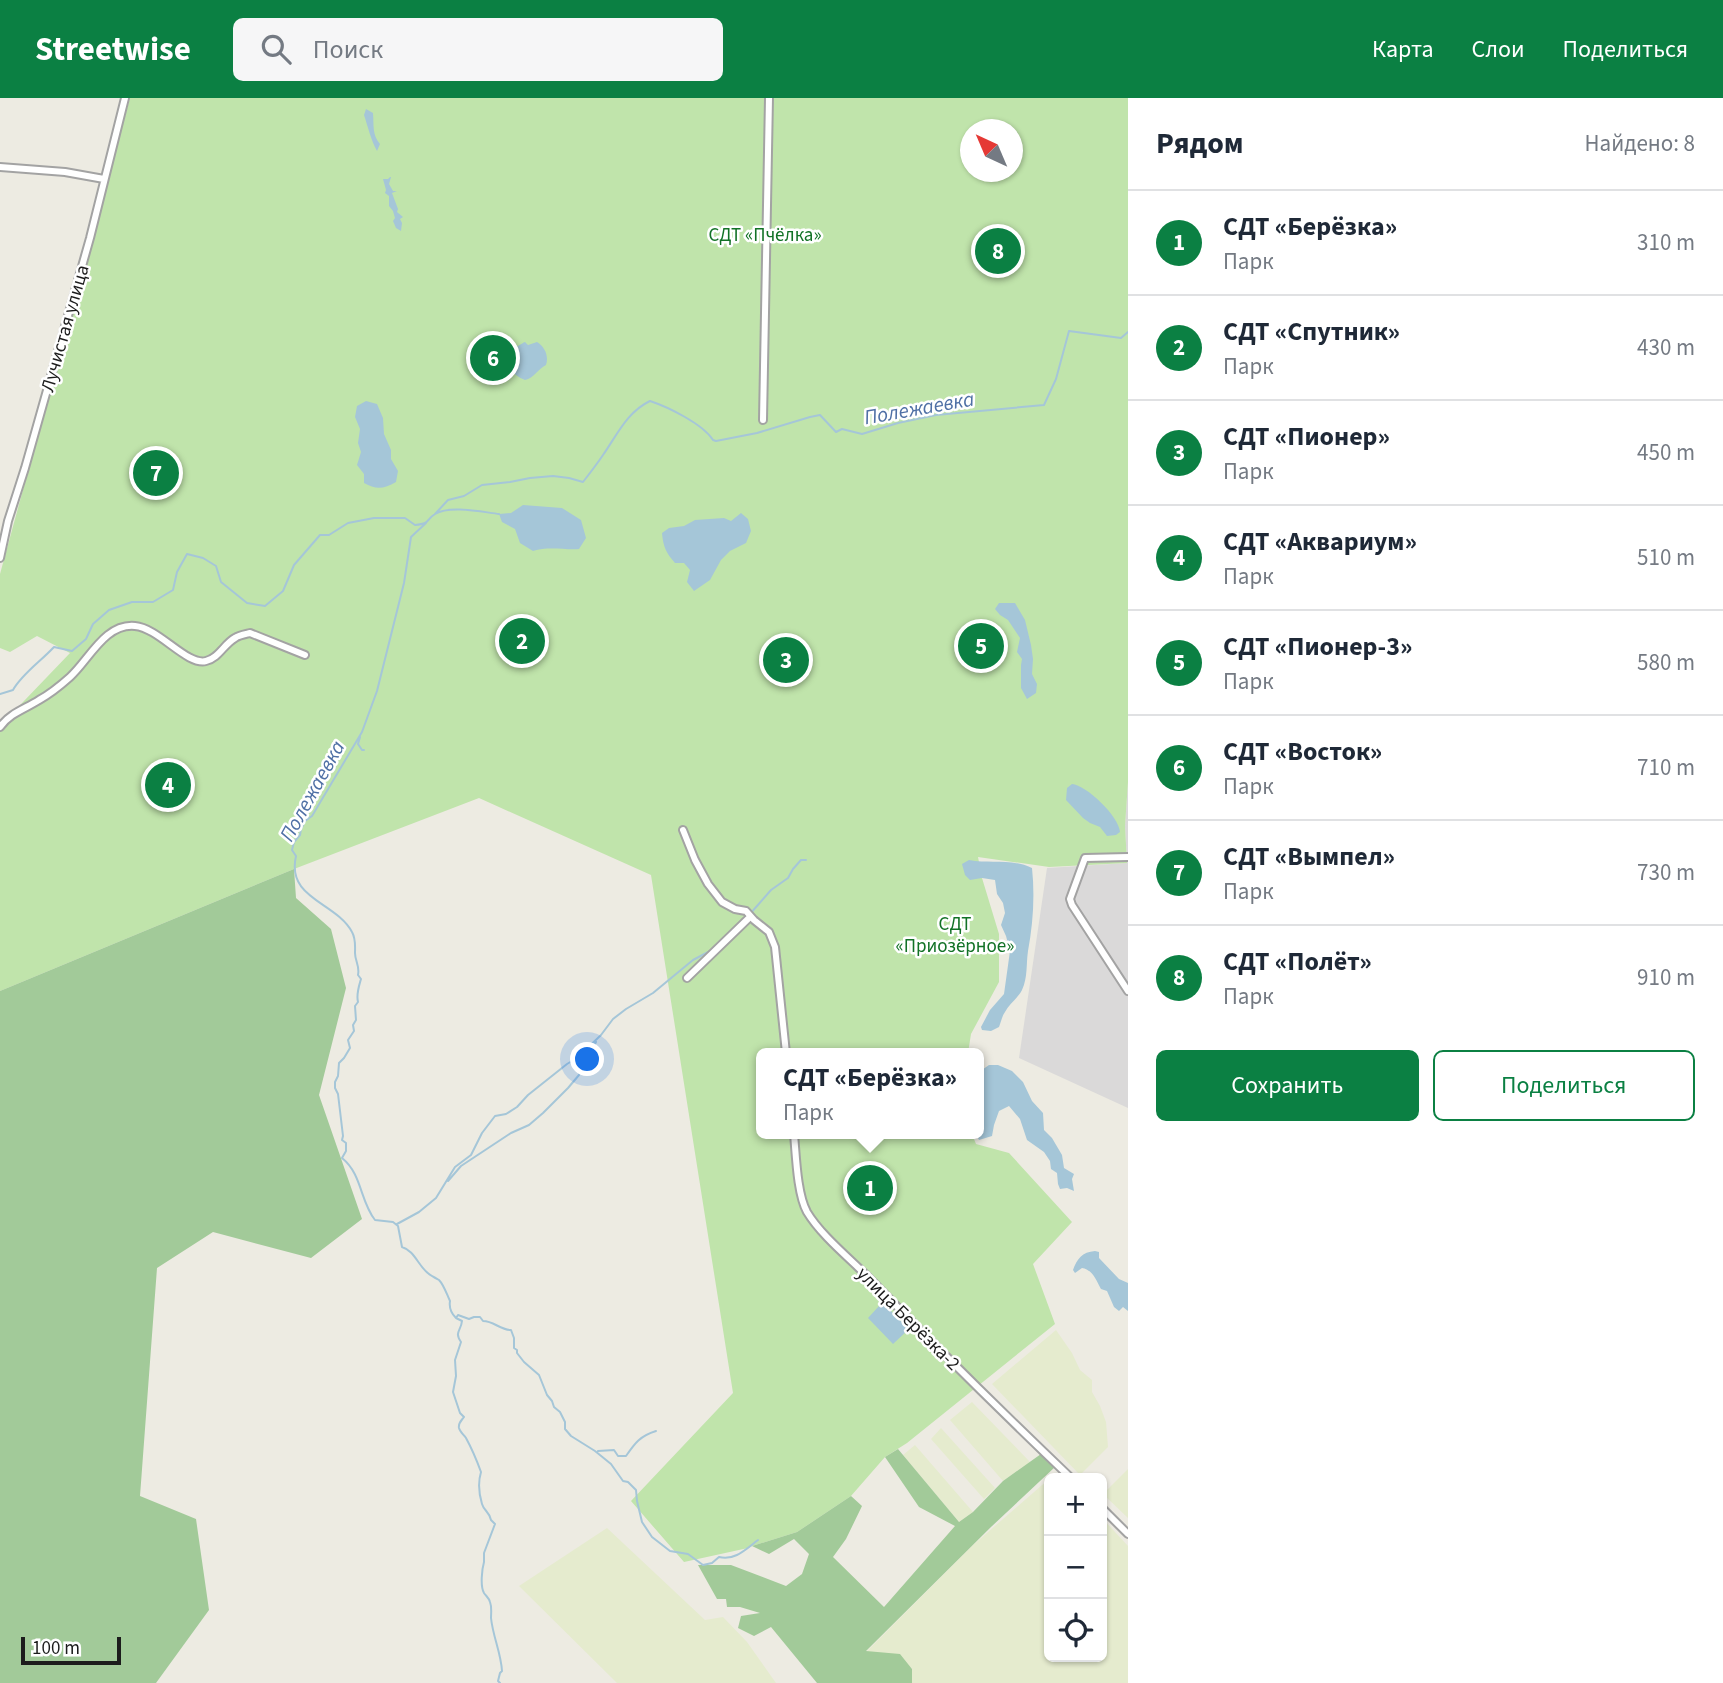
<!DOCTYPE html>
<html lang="ru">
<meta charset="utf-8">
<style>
body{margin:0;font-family:"Source Sans 3",sans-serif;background:#f6f6f7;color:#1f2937}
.controls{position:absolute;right:21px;bottom:21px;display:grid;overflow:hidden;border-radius:10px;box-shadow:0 2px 5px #0004}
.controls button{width:63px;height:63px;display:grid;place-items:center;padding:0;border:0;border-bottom:2px solid #e0e1e3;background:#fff;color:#1f2937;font:35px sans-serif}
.compass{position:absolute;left:960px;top:21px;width:63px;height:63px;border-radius:50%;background:#fff;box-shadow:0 2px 5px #0004;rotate:316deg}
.scale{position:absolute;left:21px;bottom:18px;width:100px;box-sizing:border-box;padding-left:7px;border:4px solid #1c1c1c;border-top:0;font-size:19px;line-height:24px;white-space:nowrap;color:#1c1c1c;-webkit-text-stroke:5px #fff;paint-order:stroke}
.you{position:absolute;left:588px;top:962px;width:24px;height:24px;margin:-18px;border:5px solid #fff;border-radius:50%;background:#1a73e8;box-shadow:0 0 0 10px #1a73e833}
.badge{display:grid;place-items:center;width:46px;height:46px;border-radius:50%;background:#0b8043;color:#fff;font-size:23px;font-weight:700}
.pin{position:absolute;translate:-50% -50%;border:4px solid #fff;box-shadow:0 2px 7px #0006}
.popup{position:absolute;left:756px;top:950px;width:228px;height:91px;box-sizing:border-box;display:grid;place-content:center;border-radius:10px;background:#fff;filter:drop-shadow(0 2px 5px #0005);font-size:23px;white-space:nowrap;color:#747a83}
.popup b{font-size:26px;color:#1f2937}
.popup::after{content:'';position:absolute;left:50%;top:100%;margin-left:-14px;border:14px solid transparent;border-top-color:#fff}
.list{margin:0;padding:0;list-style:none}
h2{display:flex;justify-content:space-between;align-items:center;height:91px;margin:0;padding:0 28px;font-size:30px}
h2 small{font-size:23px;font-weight:400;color:#747a83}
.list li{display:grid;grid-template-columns:46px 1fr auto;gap:21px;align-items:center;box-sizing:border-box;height:105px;padding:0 28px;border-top:2px solid #e0e1e3}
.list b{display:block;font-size:26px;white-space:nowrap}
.list p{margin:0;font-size:23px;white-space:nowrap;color:#747a83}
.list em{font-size:23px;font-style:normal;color:#747a83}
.actions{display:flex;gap:14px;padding:21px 28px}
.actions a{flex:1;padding:16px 0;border:2px solid #0b8043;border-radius:10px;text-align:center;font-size:24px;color:#0b8043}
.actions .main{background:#0b8043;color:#fff}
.icon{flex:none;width:38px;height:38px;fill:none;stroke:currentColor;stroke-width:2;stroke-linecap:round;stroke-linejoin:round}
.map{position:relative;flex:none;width:1128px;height:1585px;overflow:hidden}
header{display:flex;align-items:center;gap:42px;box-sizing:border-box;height:98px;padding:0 35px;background:#0b8043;color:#fff}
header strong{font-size:33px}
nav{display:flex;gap:38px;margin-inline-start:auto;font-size:24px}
.search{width:490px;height:63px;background:#f6f6f7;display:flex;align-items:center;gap:18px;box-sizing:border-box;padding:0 24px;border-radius:10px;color:#747a83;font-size:26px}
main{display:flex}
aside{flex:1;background:#fff}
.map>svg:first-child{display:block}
.residential{fill:#dad9d9}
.farmland{fill:#e5ebce}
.grass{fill:#c0e4ab;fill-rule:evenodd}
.forest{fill:#a2ca99}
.water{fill:#a5c6d8}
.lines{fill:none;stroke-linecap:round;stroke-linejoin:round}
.stream{stroke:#a5c6d8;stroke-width:2}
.minor-casing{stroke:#a3a3a3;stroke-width:10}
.minor{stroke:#fff;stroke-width:6}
.labels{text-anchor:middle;stroke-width:5;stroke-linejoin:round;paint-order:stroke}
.park-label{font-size:19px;fill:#127226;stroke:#fff}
.street-label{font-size:19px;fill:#1c1c1c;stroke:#fff}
.water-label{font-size:21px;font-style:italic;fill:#4f70a5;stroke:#fff}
</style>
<header>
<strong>Streetwise</strong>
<div class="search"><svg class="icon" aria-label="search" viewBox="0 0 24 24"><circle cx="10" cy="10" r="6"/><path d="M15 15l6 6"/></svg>Поиск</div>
<nav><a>Карта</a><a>Слои</a><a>Поделиться</a></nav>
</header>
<main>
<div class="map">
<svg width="1128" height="1585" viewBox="0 0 1128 1585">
<rect width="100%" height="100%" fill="#edebe2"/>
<!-- residential -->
<path class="residential" d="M1128 684V1010L1019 960 1047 770 1127 765 1125 728Z"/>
<!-- farmland -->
<path class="farmland" d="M1056 1232 1072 1255 1080 1272 1092 1282V1294L1100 1308 1106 1324 1108 1349 1080 1377 992 1286Z
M972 1304 1030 1364 1003 1383 950 1322Z
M941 1330 995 1390 984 1401 931 1341Z
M915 1347 973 1414 959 1424 903 1357Z
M1128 1371V1420L1103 1396Z
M1049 1381V1559H1102V1420L1128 1448V1585H912V1570L866 1554 972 1448Z
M607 1430 705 1522 723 1519 747 1544 776 1585H617L519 1488Z"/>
<!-- grass -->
<path class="grass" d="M130 0H1128V684L1125 728 1127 765 1049 769 978 759 982 780 999 836V884L971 936 968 955H762V1036H972L976 1046 1009 1055 1072 1124 1033 1166 1055 1226 907 1345 885 1359 851 1398 797 1434 752 1448 748 1450 684 1464 631 1403 733 1295 651 777 479 700 294 771 0 893V628L70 555 37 538 10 554 0 550V476ZM970 32H1012V74H970Z"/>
<!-- forest -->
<path class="forest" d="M294 771 296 800 331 831 346 890 319 997 362 1121 311 1160 213 1134 157 1170 140 1398 196 1421 209 1512 156 1585H0V893Z
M898 1351 959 1424 973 1414 1003 1383 1041 1356 1055 1369 991 1429 866 1553 900 1556 912 1571V1585H817L771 1529 754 1538 738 1530 741 1518 760 1515 740 1509H727L726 1501H717L698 1467H731L786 1488 802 1476 809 1456 794 1441 769 1456 752 1448 797 1434 851 1398 862 1408 846 1441 833 1459 884 1509 955 1428 919 1409 885 1359Z"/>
<!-- water -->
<path class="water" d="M366 11 373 15C374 27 372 37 380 46L377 53C371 42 368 29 364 17Z
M390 79H391L389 86 393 93H397L392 95 398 111 397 114 403 119 400 121 402 125 401 133 396 130 393 123 395 120 393 113 389 108V98L385 95 386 92 383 81H388Z
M525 244 528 247 537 244C545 249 549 258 546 267 538 271 534 280 525 282 516 279 502 267 507 257 508 254 522 245 525 244Z
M366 303 377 306 383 320 384 336 391 352V361L398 373 396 384C384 391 376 392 364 385V376L357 367 361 354 358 345 360 331 355 319 357 308Z
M523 407 562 410 581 422 586 440 579 451C564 452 548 448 533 453L520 445 515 431 502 424 499 416 511 415Z
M741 415 748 421 751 433 746 445 730 453 721 462 710 482 694 493 687 484 690 472 684 465H675C666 455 663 448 662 435L669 430 684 428 695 422 724 420 731 423Z
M999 505H1015L1025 522 1031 547 1033 561 1032 576 1037 586 1036 595 1027 601 1021 590V567L1022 561 1017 554 1020 540 1008 522 1000 517 995 511Z
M1072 686C1086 687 1119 718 1120 734L1116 737 1107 738 1100 729 1090 725 1083 720 1066 702 1067 690Z
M969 762C990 766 1011 760 1032 770 1035 798 1033 826 1028 853 1026 866 1028 879 1022 892 1018 900 1009 906 1005 914 1002 918 1001 924 999 929L991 933 982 932 981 929 990 912 1004 896 1010 853 1006 838 1001 827 1005 815 1003 805 997 796 995 782 982 780 970 782 965 777 962 766Z
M989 967H998L1012 973 1023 984 1032 1003 1043 1015 1044 1032 1052 1040 1062 1057 1064 1070 1074 1076 1072 1081 1074 1093 1067 1090 1060 1091 1058 1086 1057 1075 1051 1071 1050 1063 1044 1054 1027 1042 1020 1021 1009 1008 999 1013 994 1027 992 1038 979 1042 976 1036H978L979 974Z
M1095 1153 1099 1154V1160L1119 1181 1128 1185V1213L1123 1209 1119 1213 1114 1209 1107 1193 1101 1191C1096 1182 1093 1172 1082 1170L1075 1175 1073 1172C1077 1161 1082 1154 1095 1153Z
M884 1206 909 1231 893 1246 868 1220 879 1208Z"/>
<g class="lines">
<!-- stream -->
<path class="stream" d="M435 416 448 402 464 398 482 387 510 384 530 380 553 378 569 380 583 384C590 375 597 366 603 357 617 337 627 314 650 303 668 309 703 326 713 342L716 343 757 335 810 319 820 317 836 334 842 331 862 336 898 325 936 317 1044 307 1056 281 1069 233 1121 240 1128 234
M426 425 411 439 404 485 377 593 362 634 312 718 305 723 301 731 300 737 294 744 292 752 296 758C286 801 336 804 352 834 356 841 355 848 355 855 355 863 360 868 358 877L361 881C359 888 356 896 358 904L355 908 356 922 353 927 354 933 348 942 350 950 344 960 339 965 338 978 335 984V990L338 996 343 1038 342 1042 346 1045V1053L342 1060C362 1076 360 1103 375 1122L393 1124 398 1128 402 1149C415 1153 418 1168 429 1176 430 1177 439 1182 439 1182 444 1187 447 1197 450 1203 449 1209 451 1215 456 1220L458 1217 469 1221 474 1219H480L483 1223C494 1223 500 1232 511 1232L514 1240V1250L517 1252V1255L524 1264 539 1277 547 1297 552 1303 554 1309 560 1314 565 1324V1331L571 1338 595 1353 611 1366 623 1383 628 1384 636 1392 637 1403 642 1424 652 1439 670 1453 688 1456 703 1467 712 1465 719 1459C735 1463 746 1451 758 1442
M0 596 13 592C22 576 40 564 54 549L72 553 86 541 93 526 109 512 132 504H153L173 492 177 474 187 456 203 460 216 468 221 484 247 505 265 508 283 493 294 467 320 437H329L348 425 374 420H405L415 427C432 425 424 423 435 416 450 407 482 414 499 416
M360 639 358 646 362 652H364
M750 816 771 792 788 780 793 771 801 762H806
M448 1083 461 1068 511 1035 529 1027 543 1015 568 990 579 977 596 944
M397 1126 419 1114 436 1100 455 1069 471 1057 482 1035 495 1018 506 1016 517 1009 528 997 567 966 577 960 601 937 613 921 626 911 653 895 693 862 710 853
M456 1220 462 1223C461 1233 454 1234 461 1244L455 1262 456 1278 453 1294 460 1315 464 1319C461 1323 458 1325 459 1330 460 1334 464 1337 466 1340 472 1351 477 1363 481 1374 478 1384 479 1396 482 1406 484 1413 489 1413 491 1422L495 1426 484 1455V1464C482 1471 480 1488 484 1495 486 1498 489 1500 490 1504 492 1509 491 1515 491 1520 493 1539 501 1555 502 1573L500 1575 498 1583 500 1585
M598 1353 614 1352 618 1358H626C635 1345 640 1338 656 1333"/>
<!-- minor casing -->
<g class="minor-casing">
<path id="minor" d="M0 69 65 74 104 81
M763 322 769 0
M0 460 8 423 25 370 90 140 125 0
M0 629C10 615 25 611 39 602 50 596 61 587 70 579 89 562 105 525 135 528 159 530 187 568 206 563 219 560 224 546 235 540 239 537 246 536 250 535L305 557
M683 732 695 762 708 786 722 804 735 811 746 813 754 822 769 834 775 849 786 955
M1128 759 1085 760 1070 801 1072 807 1128 893
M687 880 750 819
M794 1036C796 1057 797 1096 807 1114 822 1139 853 1163 873 1184 938 1251 1004 1316 1071 1380
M1102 1410 1128 1436"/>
</g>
<!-- minor -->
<use href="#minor" class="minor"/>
</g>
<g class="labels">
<!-- park labels -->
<g class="park-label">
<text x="765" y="143">СДТ «Пчёлка»</text>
<text x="955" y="832">СДТ<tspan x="955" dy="22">«Приозёрное»</tspan></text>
</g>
<!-- street labels -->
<g class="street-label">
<text transform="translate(64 230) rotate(-74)" y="7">Лучистая улица</text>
<text transform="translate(909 1220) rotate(45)" y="7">улица Берёзка-2</text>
</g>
<!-- water labels -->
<g class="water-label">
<text transform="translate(919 310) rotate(-10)" y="7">Полежаевка</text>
<text transform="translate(312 693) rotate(-61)" y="7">Полежаевка</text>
</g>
</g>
</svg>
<div class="controls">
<button>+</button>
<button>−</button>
<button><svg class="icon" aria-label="locate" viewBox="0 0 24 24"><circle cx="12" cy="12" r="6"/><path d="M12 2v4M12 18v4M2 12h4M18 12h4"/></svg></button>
</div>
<svg class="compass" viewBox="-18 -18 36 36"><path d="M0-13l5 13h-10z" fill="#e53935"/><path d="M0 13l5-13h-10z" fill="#747a83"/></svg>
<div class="scale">100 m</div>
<div class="you"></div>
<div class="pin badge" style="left:870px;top:1090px">1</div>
<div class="popup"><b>СДТ «Берёзка»</b>Парк</div>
<div class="pin badge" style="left:522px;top:543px">2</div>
<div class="pin badge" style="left:786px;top:562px">3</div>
<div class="pin badge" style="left:168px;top:687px">4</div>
<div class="pin badge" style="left:981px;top:548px">5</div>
<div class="pin badge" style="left:493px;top:260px">6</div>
<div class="pin badge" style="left:156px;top:375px">7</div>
<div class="pin badge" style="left:998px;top:153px">8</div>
</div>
<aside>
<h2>Рядом<small>Найдено: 8</small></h2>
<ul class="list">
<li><span class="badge">1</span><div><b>СДТ «Берёзка»</b><p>Парк</p></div><em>310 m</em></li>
<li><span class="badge">2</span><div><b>СДТ «Спутник»</b><p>Парк</p></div><em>430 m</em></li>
<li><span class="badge">3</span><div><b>СДТ «Пионер»</b><p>Парк</p></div><em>450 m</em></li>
<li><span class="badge">4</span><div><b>СДТ «Аквариум»</b><p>Парк</p></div><em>510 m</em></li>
<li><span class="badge">5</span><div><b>СДТ «Пионер-3»</b><p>Парк</p></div><em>580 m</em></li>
<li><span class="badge">6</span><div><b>СДТ «Восток»</b><p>Парк</p></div><em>710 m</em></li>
<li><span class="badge">7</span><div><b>СДТ «Вымпел»</b><p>Парк</p></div><em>730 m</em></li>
<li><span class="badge">8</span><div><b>СДТ «Полёт»</b><p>Парк</p></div><em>910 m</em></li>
</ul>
<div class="actions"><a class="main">Сохранить</a><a>Поделиться</a></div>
</aside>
</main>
